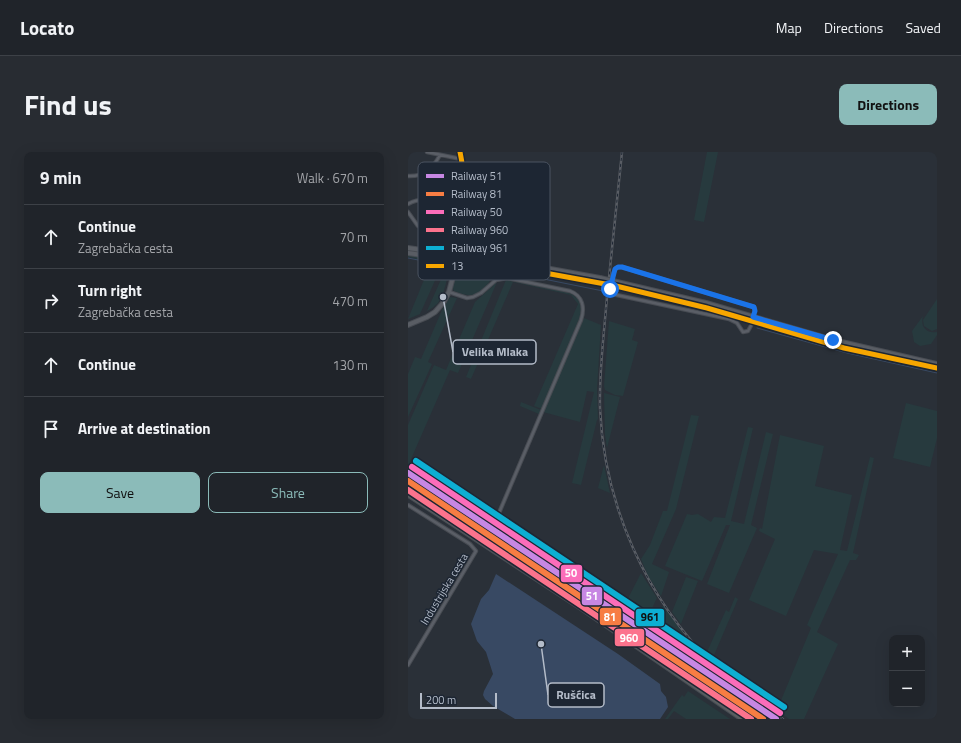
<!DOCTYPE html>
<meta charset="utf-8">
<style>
body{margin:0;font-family:"Titillium Web",sans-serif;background:#282c32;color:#f1f3f6}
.controls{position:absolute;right:12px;bottom:12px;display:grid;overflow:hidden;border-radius:8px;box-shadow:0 4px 16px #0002}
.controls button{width:36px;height:36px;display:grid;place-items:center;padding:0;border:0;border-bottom:1px solid #3d4147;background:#20242a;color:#f1f3f6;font:20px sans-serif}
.scale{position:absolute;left:12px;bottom:10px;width:77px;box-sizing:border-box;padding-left:4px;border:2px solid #b4bcc9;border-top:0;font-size:11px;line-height:14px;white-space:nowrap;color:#b4bcc9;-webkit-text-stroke:3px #1d2633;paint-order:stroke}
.stop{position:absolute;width:12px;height:12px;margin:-9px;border:3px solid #1a73e8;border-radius:50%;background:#fff}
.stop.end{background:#1a73e8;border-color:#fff;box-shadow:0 1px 4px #0008}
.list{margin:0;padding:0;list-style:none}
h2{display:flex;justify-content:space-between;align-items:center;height:52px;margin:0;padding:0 16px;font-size:17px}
h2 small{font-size:13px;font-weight:400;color:#a2a4a8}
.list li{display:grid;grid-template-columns:26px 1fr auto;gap:12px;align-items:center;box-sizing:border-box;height:64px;padding:0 16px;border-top:1px solid #3d4147}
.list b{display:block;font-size:15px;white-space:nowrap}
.list p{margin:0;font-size:13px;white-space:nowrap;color:#a2a4a8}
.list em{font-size:13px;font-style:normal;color:#a2a4a8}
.actions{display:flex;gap:8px;padding:12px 16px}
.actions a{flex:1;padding:9px 0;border:1px solid #8bbbb9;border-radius:8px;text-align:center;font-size:14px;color:#8bbbb9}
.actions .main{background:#8bbbb9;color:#111}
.icon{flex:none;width:22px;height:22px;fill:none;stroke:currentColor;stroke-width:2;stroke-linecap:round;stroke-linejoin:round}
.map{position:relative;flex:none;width:529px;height:567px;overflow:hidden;border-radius:8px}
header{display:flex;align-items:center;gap:24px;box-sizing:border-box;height:56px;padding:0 20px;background:#20242a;border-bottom:1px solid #3d4147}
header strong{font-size:19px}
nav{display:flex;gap:22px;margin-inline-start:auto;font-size:14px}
.intro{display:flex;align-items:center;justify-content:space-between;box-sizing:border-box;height:96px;padding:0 24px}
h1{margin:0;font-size:28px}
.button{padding:10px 18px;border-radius:8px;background:#8bbbb9;color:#111;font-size:14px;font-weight:700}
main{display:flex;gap:24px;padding:0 24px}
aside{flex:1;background:#20242a;border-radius:8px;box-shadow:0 4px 16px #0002}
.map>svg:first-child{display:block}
.green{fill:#273a3e}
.water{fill:#384963}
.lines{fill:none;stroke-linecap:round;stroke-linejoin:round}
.stream{stroke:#384963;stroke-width:1}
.street-casing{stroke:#484c53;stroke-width:4.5}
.secondary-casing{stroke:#484c53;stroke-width:6}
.highway-casing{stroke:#474c53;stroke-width:7}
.street{stroke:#5a5e66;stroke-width:2.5}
.secondary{stroke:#595d64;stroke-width:4}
.highway{stroke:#5a5d60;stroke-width:5}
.rail-casing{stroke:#595d64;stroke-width:2.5}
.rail{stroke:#1d2633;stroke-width:1;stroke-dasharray:3;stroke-linecap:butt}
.secondary-bridge-casing{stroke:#484c53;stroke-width:6;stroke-linecap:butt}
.secondary-bridge{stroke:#595d64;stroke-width:4}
.bus-1-casing{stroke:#1d2633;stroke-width:8}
.bus-1{stroke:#f7a600;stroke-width:5}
.rail-1-casing{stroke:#1d2633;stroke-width:9}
.rail-2-casing{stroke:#1d2633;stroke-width:9}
.rail-3-casing{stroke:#1d2633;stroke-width:9}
.rail-4-casing{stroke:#1d2633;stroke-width:9}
.rail-5-casing{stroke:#1d2633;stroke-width:9}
.rail-1{stroke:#c787e3;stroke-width:6}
.rail-2{stroke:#f77d43;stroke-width:6}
.rail-3{stroke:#fb6dba;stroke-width:6}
.rail-4{stroke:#fc738d;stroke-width:6}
.rail-5{stroke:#0dafd3;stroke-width:6}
.route{stroke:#1a73e8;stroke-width:5}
.labels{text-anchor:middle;stroke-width:3;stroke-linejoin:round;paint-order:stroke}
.street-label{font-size:11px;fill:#b4bcc9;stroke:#1d2633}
.key{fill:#1d2633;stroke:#4a5360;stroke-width:1}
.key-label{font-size:11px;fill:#b4bcc9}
.leader{fill:none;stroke:#b4bcc9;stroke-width:1.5}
.callout-dot{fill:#b4bcc9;stroke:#1d2633;stroke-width:1.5}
.callout{fill:#1d2633;stroke:#b4bcc9;stroke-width:1.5}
.callout-label{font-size:12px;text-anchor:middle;font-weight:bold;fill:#b4bcc9}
.line-badge{stroke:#1d2633;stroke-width:1.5}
.badge-label{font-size:11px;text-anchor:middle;font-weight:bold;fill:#fff}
.pale-badge-label{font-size:11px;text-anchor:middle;font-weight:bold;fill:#111}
</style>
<header>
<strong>Locato</strong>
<nav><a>Map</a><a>Directions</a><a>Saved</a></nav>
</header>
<div class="intro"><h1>Find us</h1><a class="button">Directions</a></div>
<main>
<aside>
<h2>9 min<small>Walk · 670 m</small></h2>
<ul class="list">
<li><svg class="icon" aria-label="ahead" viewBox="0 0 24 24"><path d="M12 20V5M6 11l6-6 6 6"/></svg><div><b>Continue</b><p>Zagrebačka cesta</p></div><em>70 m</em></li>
<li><svg class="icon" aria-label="right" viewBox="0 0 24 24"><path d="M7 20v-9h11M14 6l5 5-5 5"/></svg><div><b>Turn right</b><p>Zagrebačka cesta</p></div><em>470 m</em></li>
<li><svg class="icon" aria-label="ahead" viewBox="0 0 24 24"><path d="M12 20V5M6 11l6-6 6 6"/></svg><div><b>Continue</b></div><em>130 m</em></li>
<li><svg class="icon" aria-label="arrive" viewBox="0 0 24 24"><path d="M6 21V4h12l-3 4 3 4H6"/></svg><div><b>Arrive at destination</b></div></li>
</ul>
<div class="actions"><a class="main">Save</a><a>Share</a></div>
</aside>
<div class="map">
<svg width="529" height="567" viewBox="0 0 529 567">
<rect width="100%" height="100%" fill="#2a3038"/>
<!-- green -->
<path class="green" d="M299 0H310L296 70 286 68Z
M0 102 35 110 40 113V115H36V113L0 105Z
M22 113 33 115 12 162 0 167Z
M38 116C42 124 35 144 30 151 27 154 23 157 19 159Z
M49 118 81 124 83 125C82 130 80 132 76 136 66 146 59 144 46 139L44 135Z
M98 128 158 140C172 144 176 154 171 167L134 257 126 254 170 152 163 143 105 130 63 227 58 225Z
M89 130 50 221 42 218 0 314V273L26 213 38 218 67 150Z
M42 145 49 146 20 210 24 212 0 265V222L7 205 13 207 34 158Z
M529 147V177L524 179 516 174 515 168Z
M515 164C512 174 518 182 529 180V183L523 192 512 194 506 190 504 179Z
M176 166 193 173 189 237 190 267 189 268 173 333 164 331 186 240 179 239 172 270 135 260Z
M201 169 227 177 224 188 230 190 215 244 207 243 197 238 196 234Z
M196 241 212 245 199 296 197 283Z
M113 250 133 258 131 262 112 254Z
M498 251 529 259V286L522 315 485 306Z
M283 263 291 264 268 357 244 412 261 420 253 444 240 424 233 407 242 393 255 359H259Z
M340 275 345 276 323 369 336 372 358 280 365 282 343 373 349 376 321 441 299 432 322 373H318L294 429 257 414 279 362 284 363 290 362 303 370 306 365 317 366Z
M372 283 416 294 407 334 444 343 432 398 439 399 462 305 466 306 445 401 451 403 448 408H442L409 480 430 492 396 567H381L369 558 403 476 399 473 430 402 406 398 378 464 341 448 367 387 351 379 352 376 354 377Z
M196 313 202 341 190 336Z
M233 421 249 446C243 458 239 467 242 479L213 460Z
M278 425 290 429 273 472 264 460Z
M327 445 330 447 304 508 298 502 318 458 321 460Z
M256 453 277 484 296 505 291 511 246 481C250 473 258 464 254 455Z
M280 539 322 567H278L266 559 260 567H257L274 543 276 545Z"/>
<!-- water -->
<path class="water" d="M88 422 210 502 252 532 253 539 258 545 260 555 252 567H107L85 554 77 547 75 543 76 539 85 522 78 500 69 489 63 472 73 447 81 438Z"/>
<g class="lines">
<!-- stream -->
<path class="stream" d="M0 106 36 113
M52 115 106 121 195 139
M349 176 439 201 529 221"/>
<!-- street casing -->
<g class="street-casing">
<path id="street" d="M19 0 53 7
M0 24C16 25 25 16 32 3
M0 52C14 44 27 49 42 53
M0 60 10 74 51 84
M52 65 90 75
M41 140 59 146 65 145 73 141 88 128 99 126 162 139C175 144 177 156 173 168L85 375
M345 170 340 179 335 180 329 171 321 167 204 142C200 135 204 122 208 116L214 115 346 155 347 157 345 165
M0 353 62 392 68 399 0 513"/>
</g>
<!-- secondary casing -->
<g class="secondary-casing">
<path id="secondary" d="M0 96 137 116 192 126
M0 101 137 121 191 131
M34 108 40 111 44 118
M44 120 49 88
M209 130 298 151 425 188 529 212
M208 134 299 156 436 196 529 216
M0 173 19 165 27 160 35 151 41 140 48 113 51 94 55 30V19L52 0"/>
</g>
<!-- highway casing -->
<g class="highway-casing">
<path id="highway" d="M0 337 176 452 343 567
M0 342 174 456 335 567"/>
</g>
<!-- street -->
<use href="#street" class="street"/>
<!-- secondary -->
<use href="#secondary" class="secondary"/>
<!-- highway -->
<use href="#highway" class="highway"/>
<!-- rail casing -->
<g class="rail-casing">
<path id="rail" d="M214 0C209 48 204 97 199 145 196 182 191 219 192 256 196 353 238 447 307 514 328 534 351 551 375 567"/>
</g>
<!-- rail -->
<use href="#rail" class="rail"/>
<!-- secondary-bridge casing -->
<g class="secondary-bridge-casing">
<path id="secondary-bridge" d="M192 126 209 130
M191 131 208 134"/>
</g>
<!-- secondary-bridge -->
<use href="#secondary-bridge" class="secondary-bridge"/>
<!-- bus-1 casing -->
<g class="bus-1-casing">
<path id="bus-1" d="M52 0C60 36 52 72 45 108L137 121 208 134 299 156 436 196 529 216"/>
</g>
<!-- bus-1 -->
<use href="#bus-1" class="bus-1"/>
<!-- rail-1 casing -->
<g class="rail-1-casing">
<path id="rail-1" d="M0 321 368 567"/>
</g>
<!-- rail-2 casing -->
<g class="rail-2-casing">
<path id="rail-2" d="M0 329 355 567"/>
</g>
<!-- rail-3 casing -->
<g class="rail-3-casing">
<path id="rail-3" d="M4 315 372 561"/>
</g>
<!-- rail-4 casing -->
<g class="rail-4-casing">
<path id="rail-4" d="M0 338 343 567"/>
</g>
<!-- rail-5 casing -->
<g class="rail-5-casing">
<path id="rail-5" d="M8 309 376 555"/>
</g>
<!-- rail-1 -->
<use href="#rail-1" class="rail-1"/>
<!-- rail-2 -->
<use href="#rail-2" class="rail-2"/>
<!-- rail-3 -->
<use href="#rail-3" class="rail-3"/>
<!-- rail-4 -->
<use href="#rail-4" class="rail-4"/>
<!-- rail-5 -->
<use href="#rail-5" class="rail-5"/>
</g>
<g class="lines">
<!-- route -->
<path class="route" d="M202 137 207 117 210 115H214L346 155 347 159 345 165 425 188"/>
</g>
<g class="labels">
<!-- street labels -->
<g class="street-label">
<text transform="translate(36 437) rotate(-59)" y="4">Industrijska cesta</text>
</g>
</g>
<!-- legend -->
<rect x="10" y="10" width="132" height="118" rx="6" class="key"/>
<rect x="18" y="22" width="18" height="4" fill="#c787e3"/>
<rect x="18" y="40" width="18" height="4" fill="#f77d43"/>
<rect x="18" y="58" width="18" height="4" fill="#fb6dba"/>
<rect x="18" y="76" width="18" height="4" fill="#fc738d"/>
<rect x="18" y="94" width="18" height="4" fill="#0dafd3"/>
<rect x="18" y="112" width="18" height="4" fill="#f7a600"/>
<g class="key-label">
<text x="43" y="28">Railway 51</text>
<text x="43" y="46">Railway 81</text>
<text x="43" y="64">Railway 50</text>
<text x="43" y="82">Railway 960</text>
<text x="43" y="100">Railway 961</text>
<text x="43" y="118">13</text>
</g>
<!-- callouts -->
<path class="leader" d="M35 145L45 200M133 492L140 543"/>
<g class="callout-dot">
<circle cx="35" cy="145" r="4"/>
<circle cx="133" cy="492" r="4"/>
</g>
<g class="callout">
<rect x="45" y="188" width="83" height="24" rx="4"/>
<rect x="140" y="531" width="56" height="24" rx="4"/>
</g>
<g class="callout-label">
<text x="87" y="204">Velika Mlaka</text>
<text x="168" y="547">Rušćica</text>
</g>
<g class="line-badge">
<rect x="152" y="412" width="23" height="19" rx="4" fill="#fb6dba"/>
<rect x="173" y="434" width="22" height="20" rx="4" fill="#c787e3"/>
<rect x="191" y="455" width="23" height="19" rx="4" fill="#f77d43"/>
<rect x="227" y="456" width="30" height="19" rx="4" fill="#0dafd3"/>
<rect x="206" y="476" width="31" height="19" rx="4" fill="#fc738d"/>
</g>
<g class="badge-label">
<text x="163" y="425">50</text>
<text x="184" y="448">51</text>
<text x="202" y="469">81</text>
<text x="221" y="490">960</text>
</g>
<g class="pale-badge-label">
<text x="242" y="469">961</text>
</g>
</svg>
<div class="controls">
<button>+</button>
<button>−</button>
</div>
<div class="scale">200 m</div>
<div class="stop" style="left:202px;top:137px"></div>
<div class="stop end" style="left:425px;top:188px"></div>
</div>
</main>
